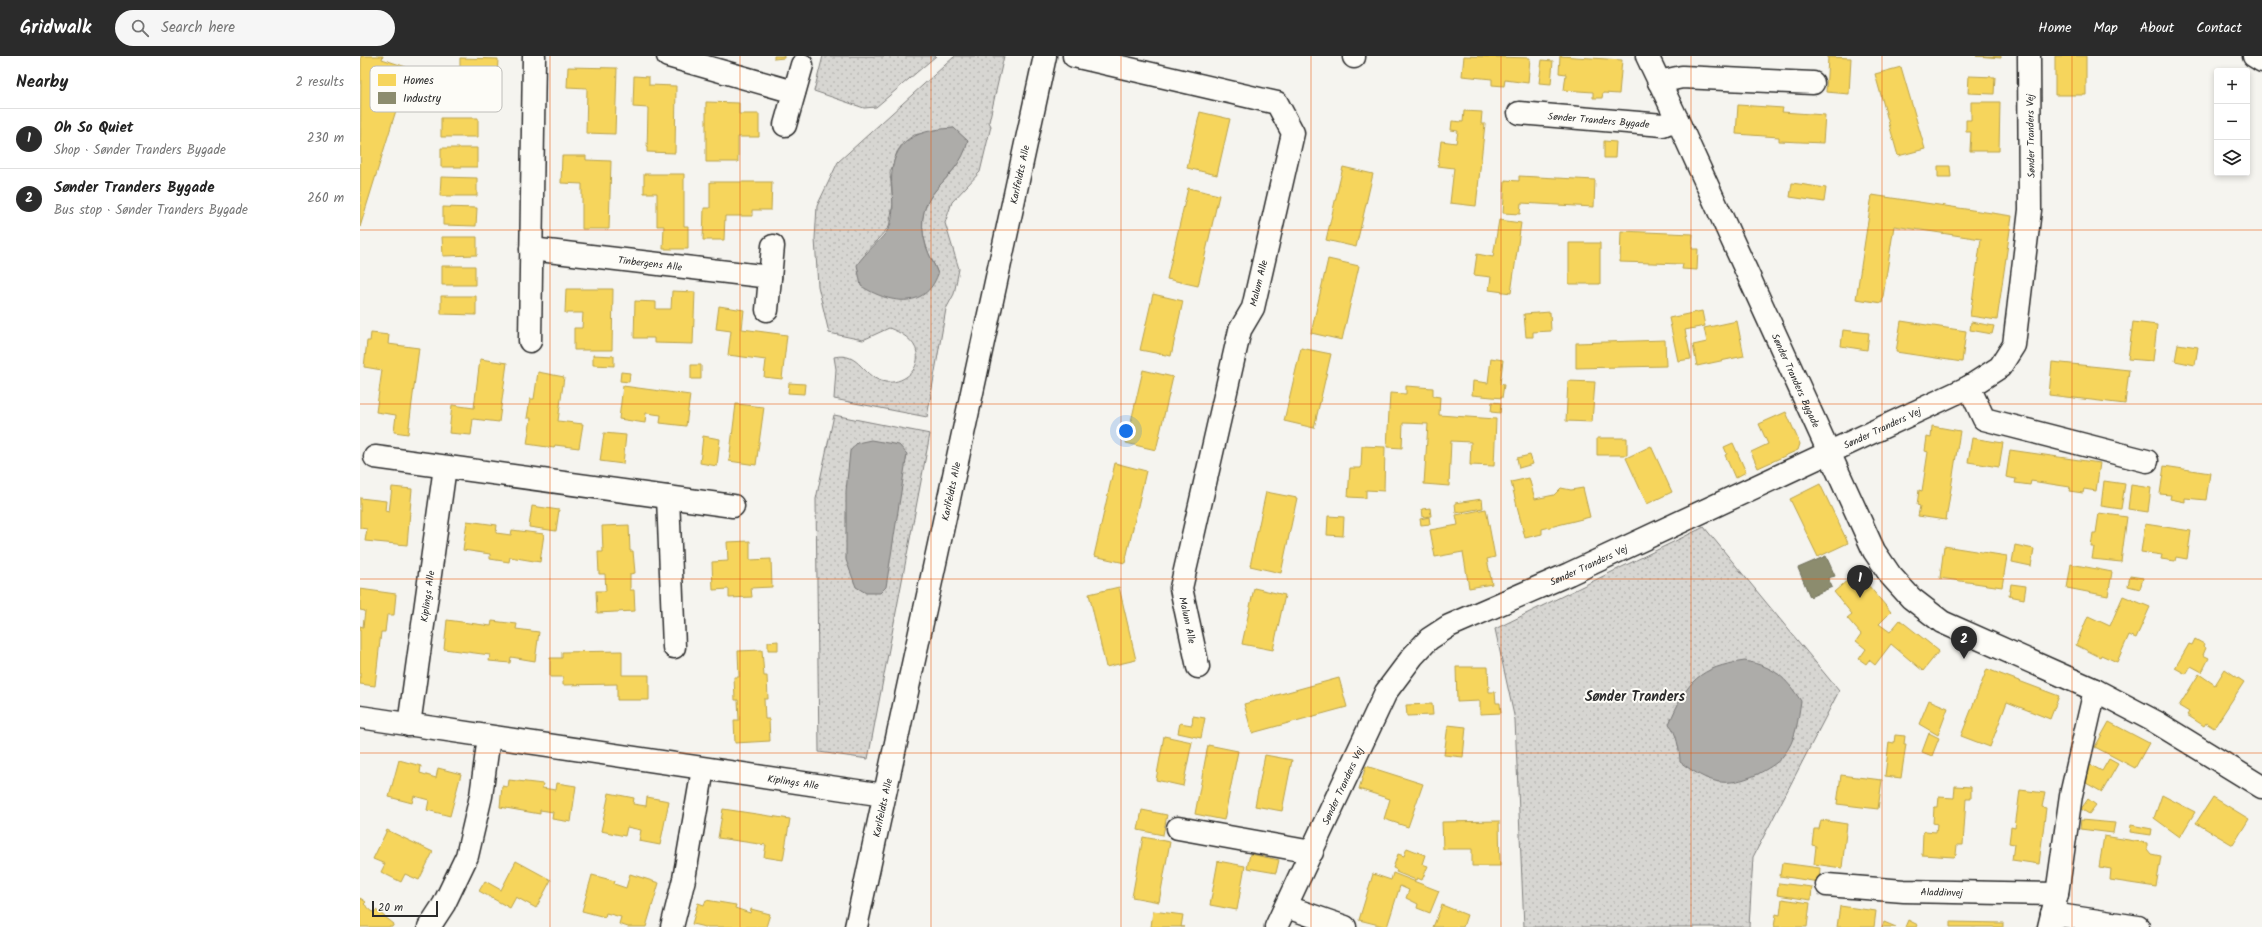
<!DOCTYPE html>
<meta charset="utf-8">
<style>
body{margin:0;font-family:Kalam,sans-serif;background:#f6f6f6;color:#222}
.controls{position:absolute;right:12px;top:12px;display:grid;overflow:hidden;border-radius:4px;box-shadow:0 2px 6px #0003}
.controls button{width:36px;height:36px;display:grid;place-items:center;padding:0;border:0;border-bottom:1px solid #e0e0e0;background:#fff;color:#222;font:20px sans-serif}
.scale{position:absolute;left:12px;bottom:10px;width:66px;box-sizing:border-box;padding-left:4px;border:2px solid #2b2b2b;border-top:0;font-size:11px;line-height:14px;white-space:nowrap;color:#2b2b2b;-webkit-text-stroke:3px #fdfcf7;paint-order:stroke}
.you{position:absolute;left:766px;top:375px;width:14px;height:14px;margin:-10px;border:3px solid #fff;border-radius:50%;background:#1a73e8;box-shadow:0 0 0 6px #1a73e833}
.badge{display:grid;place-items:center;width:26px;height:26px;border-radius:50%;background:#2b2b2b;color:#fff;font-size:13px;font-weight:700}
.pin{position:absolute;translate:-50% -33px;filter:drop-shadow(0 1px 2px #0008)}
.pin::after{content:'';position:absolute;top:21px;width:14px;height:12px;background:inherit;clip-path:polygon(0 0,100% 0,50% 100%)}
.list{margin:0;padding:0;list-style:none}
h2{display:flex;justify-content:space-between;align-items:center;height:52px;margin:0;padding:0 16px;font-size:17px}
h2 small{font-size:13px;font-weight:400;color:#767676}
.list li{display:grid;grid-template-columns:26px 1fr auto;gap:12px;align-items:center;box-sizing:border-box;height:60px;padding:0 16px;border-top:1px solid #e0e0e0}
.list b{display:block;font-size:15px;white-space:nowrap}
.list p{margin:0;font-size:13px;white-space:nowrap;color:#767676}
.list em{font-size:13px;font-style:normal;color:#767676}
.icon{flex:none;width:22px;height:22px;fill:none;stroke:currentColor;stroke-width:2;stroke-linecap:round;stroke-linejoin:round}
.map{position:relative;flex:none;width:1902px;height:871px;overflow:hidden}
header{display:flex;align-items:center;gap:24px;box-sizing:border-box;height:56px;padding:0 20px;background:#2b2b2b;color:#fff}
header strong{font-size:19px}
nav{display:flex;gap:22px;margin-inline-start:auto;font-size:14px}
.search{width:280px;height:36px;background:#f6f6f6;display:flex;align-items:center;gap:10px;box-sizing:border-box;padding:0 14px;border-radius:22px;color:#767676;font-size:15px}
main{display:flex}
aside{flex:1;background:#fff}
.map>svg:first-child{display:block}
.green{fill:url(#green-dots);stroke:#81807e;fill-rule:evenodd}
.water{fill:#adaca9;stroke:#797877}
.homes{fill:#f6d55c;stroke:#b9a24d}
.industry{fill:#8c8c6e;stroke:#6f6f5a}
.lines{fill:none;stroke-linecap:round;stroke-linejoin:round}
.minor-casing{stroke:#2b2b2b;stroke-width:25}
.tertiary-casing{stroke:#2b2b2b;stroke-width:25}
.minor{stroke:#fdfcf7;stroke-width:22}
.tertiary{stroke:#fdfcf7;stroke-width:22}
.grid{fill:none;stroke:#e8590c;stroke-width:1;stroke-opacity:0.55}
.labels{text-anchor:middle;stroke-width:4;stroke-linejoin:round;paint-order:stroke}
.street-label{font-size:10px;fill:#2b2b2b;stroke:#fdfcf7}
.district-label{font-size:14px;font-weight:bold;fill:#2b2b2b;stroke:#fdfcf7}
.key{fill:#fdfcf7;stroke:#bebdba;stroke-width:1}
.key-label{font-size:11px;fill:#2b2b2b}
</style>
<header>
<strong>Gridwalk</strong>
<div class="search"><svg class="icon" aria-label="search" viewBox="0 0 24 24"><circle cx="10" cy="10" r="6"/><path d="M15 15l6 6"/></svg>Search here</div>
<nav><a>Home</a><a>Map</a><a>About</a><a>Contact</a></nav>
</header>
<main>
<aside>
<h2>Nearby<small>2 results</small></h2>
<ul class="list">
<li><span class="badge">1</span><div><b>Oh So Quiet</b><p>Shop · Sønder Tranders Bygade</p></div><em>230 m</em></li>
<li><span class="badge">2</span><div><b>Sønder Tranders Bygade</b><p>Bus stop · Sønder Tranders Bygade</p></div><em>260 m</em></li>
</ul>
</aside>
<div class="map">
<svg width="1902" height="871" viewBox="0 0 1902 871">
<defs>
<pattern id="green-dots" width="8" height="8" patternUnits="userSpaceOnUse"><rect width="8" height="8" fill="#d7d6d2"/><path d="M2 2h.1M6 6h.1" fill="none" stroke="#b9b8b4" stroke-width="1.8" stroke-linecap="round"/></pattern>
</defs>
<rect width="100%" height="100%" fill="#f5f4ef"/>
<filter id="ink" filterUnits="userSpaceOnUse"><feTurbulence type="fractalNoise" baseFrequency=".025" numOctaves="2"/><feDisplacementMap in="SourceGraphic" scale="8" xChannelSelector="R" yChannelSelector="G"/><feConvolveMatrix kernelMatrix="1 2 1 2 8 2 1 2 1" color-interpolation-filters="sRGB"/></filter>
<g filter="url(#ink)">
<!-- green -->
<path class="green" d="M463 0H576L516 51 504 52 454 35Z
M595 0H644L629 66 631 70 620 116 592 146 585 167 599 213 594 238 586 253 567 361 474 343 476 313 474 301C501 295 502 323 526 326 541 328 560 316 557 297 555 284 540 276 529 272L503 284 469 277 458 230 455 183 457 150 478 106ZM594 72 607 85C598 130 549 132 566 190 569 200 575 209 578 218L505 197 529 171 533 148 530 117 537 96 543 87 554 79Z
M474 359 570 378 508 703 459 696 456 443Z
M1344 471 1479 635 1393 801 1389 871H1164L1155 664 1135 573Z"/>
<!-- water -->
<path class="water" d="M594 72 608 85C598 129 549 133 566 190 569 200 575 209 578 218 565 255 528 247 501 230L497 209C505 196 524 182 529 172 534 162 533 145 532 135 528 88 550 74 594 72Z
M511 384 539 389 547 398 526 531 520 537H506L496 531 486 504V435L490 395 497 387Z
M1385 605C1415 611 1425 621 1441 645 1438 664 1436 685 1423 700 1417 708 1407 713 1398 718 1364 733 1349 727 1320 706 1320 696 1316 674 1309 668 1327 625 1339 611 1385 605Z"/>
<!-- homes -->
<path class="homes" d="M1 0H23L22 3 46 11 39 34 42 35 0 171Z
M414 0H424V2L414 3Z
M1104 0 1170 2 1168 27 1145 24 1144 30 1132 29V23L1102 20Z
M1200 0 1262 4 1259 38 1243 37 1242 42H1233V36L1204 34 1206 18 1199 17Z
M1616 0H1641V2Z
M1695 0H1726V39H1695Z
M1468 1 1491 2 1489 38 1466 36Z
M100 2 138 3 137 23 100 22Z
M1182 4 1193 5 1191 28 1179 27Z
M208 11 257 12 255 78 226 77 227 32 207 31Z
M1541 11 1565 93 1538 100 1515 18Z
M274 20 289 21V29L316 30 315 97 287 96 288 52 273 51Z
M1609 20 1635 21 1634 38 1608 37Z
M346 46 379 47V58H399V81H378V106H346Z
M1611 46H1640L1639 95H1610L1611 76H1606V64H1611Z
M1378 49 1423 52 1422 56 1465 59 1463 87 1419 85V81L1376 78Z
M1104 55 1122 56 1121 68H1125L1116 150 1090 147 1094 112 1078 110 1081 85 1096 87 1098 75 1091 74 1092 65 1103 66Z
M840 56 870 63 857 119 827 112Z
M81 62H118V81H81Z
M1244 85 1256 86 1255 102H1244Z
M81 92H117V111H81Z
M202 100H226V104L251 105 249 173H222V128L201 127Z
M1578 110H1590L1591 121H1578Z
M983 111 1013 118 996 191 966 184Z
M284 118H324V170H328V193H303L304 170H297V137H284Z
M1159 120 1235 124 1234 151 1161 147 1160 158 1143 157 1145 124 1159 125Z
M81 121 117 122V140H80Z
M350 126H412L411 154H392V160H365L364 184H343L344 152H350Z
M1432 127 1466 132 1464 146 1430 141Z
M828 132 859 139 838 230 807 223Z
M1512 139 1652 160 1637 264 1610 260 1621 183 1534 170 1522 247 1496 243Z
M83 151 117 152 116 170 83 169Z
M1139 164 1161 167 1151 237 1129 234 1131 221 1114 219 1117 198 1133 201Z
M1261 175 1333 178 1332 193H1338L1337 214 1322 213 1323 208 1260 206Z
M82 181H117V199L83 200Z
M1209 187H1240V228H1209Z
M968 203 999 210 982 284 951 277Z
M82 210H115V229H82Z
M206 233H253L252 294H214V272H222L223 257H205Z
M312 235 335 236 333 288 294 287V282H274L275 245 296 246V253H311Z
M793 238 823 245 811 300 780 294Z
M81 240H116V259L81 258Z
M359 250 384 254 382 273 427 279 422 323 404 321 406 304 368 299 371 275 356 273Z
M1342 255 1345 270 1325 274 1331 303 1318 305 1309 262Z
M1190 256 1191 275 1173 276V281H1166L1164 258Z
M1377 265 1384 300 1337 310 1333 289 1347 286 1344 272Z
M1541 265 1606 275 1602 306 1536 296Z
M1611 266 1634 270 1632 278 1610 274Z
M1773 266 1797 269 1793 305 1768 303Z
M1483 274 1509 277 1507 294 1481 290Z
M11 277 29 279 28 288 59 292 48 378 34 376 36 359 16 356 22 314 4 311 7 285H10Z
M1305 284 1306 310 1216 312V287Z
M1818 288 1838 291 1835 309 1815 305Z
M941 292 971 298 954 372 924 365Z
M233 299 254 300V310L233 309Z
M1131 302 1143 304 1140 328 1144 329 1142 342 1112 339 1113 325 1128 327Z
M120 303 147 307 139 366 113 363 111 379 89 377 92 349 114 352Z
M1692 306 1769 314 1765 348 1689 339Z
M331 309H341V323H331Z
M783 314 813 321 796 394 766 387Z
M178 316 204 321 198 365 223 368 219 392 195 389 194 392 167 388 171 362H167L170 343H174Z
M261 316 270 317 269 326 260 325Z
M1208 325 1235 326 1232 366 1206 365Z
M429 327 445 328 444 338 428 337Z
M263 330 330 339 326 370 300 367 301 359 286 357 285 367 259 363Z
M1046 330 1073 332V340L1080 341 1079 359 1136 363 1134 410 1110 409 1111 386 1091 385 1089 430 1064 428 1068 368 1043 367 1042 392 1027 391 1030 337 1046 338Z
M1132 346 1141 347 1140 357 1131 356Z
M376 348 404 351 396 409 369 405Z
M1426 356 1440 388 1438 394 1398 412 1391 396 1408 388 1399 368Z
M1572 370 1600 375 1586 464 1558 460 1560 450 1557 449 1559 434 1562 435 1568 396 1565 395 1567 381 1571 382Z
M244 377 266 379 263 408 240 405Z
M343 380 360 383 357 410 340 407Z
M1237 382H1267V399H1237Z
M1612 382 1643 387 1639 411 1608 406Z
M1373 387 1386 416 1375 422 1365 399 1367 398 1364 391Z
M1002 390 1025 391 1024 435 1006 434V442L988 441 990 412H1001Z
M1291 390 1312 436 1287 448 1266 402Z
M1650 394 1740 407 1736 435 1724 433 1723 437 1709 435 1710 431 1671 425 1670 429 1655 427 1656 423 1646 421Z
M1170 399 1173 408 1159 412 1157 402Z
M755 407 786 415 765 507 734 500Z
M1804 410 1850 417 1846 444 1825 442V446L1810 443 1811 439 1800 438Z
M1169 422 1175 443 1194 439 1201 432 1211 434 1223 432 1230 461 1182 473V478L1165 482 1151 426Z
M1744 425 1765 428 1761 453 1741 450Z
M1460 428 1488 487 1458 501 1430 443Z
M1771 429 1791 432 1788 456 1768 453Z
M32 431 52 433 47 489 5 485 7 473 0 472V442L26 445 25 455 29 456Z
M906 436 937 442 921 517 890 510Z
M1122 443 1123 452 1096 457 1095 447Z
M172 450 199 454 196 475 169 471Z
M1070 452 1071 460 1063 461 1062 453Z
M1126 453 1135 501 1127 503 1132 528 1109 532 1103 496 1075 501 1070 474 1098 469 1096 459Z
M1739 457 1767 461 1761 506 1732 503 1734 491H1731L1733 477H1736Z
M968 460 984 461 983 480 967 479Z
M1069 461 1070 468 1061 469 1060 463Z
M107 465 137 469 136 477 151 479 152 474 184 478 180 506 150 501 149 506 130 503V498L103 494Z
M1785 468 1831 475 1827 503 1816 501 1815 505 1801 503 1802 499 1781 496Z
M269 469 270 495H273L275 517 270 518V534H274L275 555 237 557 236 535H246L245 518H239L238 496H243L242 470Z
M390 485V504L411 503 412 531 391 532 392 541 369 542V533L353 534 352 506 368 505 367 486Z
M1655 489 1674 493 1671 510 1652 506Z
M1584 490 1647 500 1642 531 1580 522Z
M1711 508 1752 516 1748 540 1707 532Z
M1497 516 1531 556 1519 568 1530 576 1540 564 1579 595 1563 615 1531 588 1515 609 1509 604 1506 608 1499 603 1506 593 1496 585 1501 578 1487 562 1492 558 1474 536Z
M1770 520 1783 522 1780 533 1768 530Z
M1651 528 1666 530 1664 543 1649 540Z
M759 531 776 604 746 611 729 538Z
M894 532 925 539 913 594 882 588Z
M0 533 36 538 34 559H27L25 576H21L15 630 0 628V570L3 571 5 555 0 554Z
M1763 540 1790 551 1776 582 1769 579 1757 606 1741 599 1740 601 1716 589 1728 560 1750 570Z
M87 564 131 570 132 565 157 568 156 573 179 576 175 605 151 601 150 607 129 605 130 599 84 593Z
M1835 583 1844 588 1843 590 1846 592 1843 599 1849 602 1842 616 1831 610 1826 618 1815 612 1829 588 1832 589Z
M418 585V594H408V586Z
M402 594 404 620H407L408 643H404L405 663H409L410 685 375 687 374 664H379L378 644H375L374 621H379L378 595Z
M262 595V619H289V644H257V628L203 629V621H190V602H202V596Z
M1096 611H1128L1129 636H1135L1136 647H1140L1141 657 1120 658V645L1097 646Z
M1627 613 1699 640 1690 663 1647 646 1630 691 1601 680Z
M1865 613 1884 626 1854 672 1846 667 1844 670 1827 659 1829 656 1819 650 1839 618 1855 629Z
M979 622 987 651 892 677 884 648Z
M1569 644 1588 652 1578 679 1559 668Z
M1072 648 1073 659 1047 660 1046 649Z
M833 660 845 662 841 682 818 677 820 667 832 669Z
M1749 666 1789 687 1775 712 1735 691Z
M1088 669 1106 671 1103 701 1084 699Z
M1569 677 1579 682 1572 700 1562 696Z
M1535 679 1545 680 1544 688H1546L1541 722 1525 720 1529 686 1534 687Z
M804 680 832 686 823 730 796 724Z
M848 689 878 695 864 764 835 758Z
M905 699 932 704 922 755 895 750Z
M1749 703 1758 708 1742 736 1726 727 1729 708 1742 715Z
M39 704 61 710 60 717 76 722 78 712 101 718 90 760 67 754 69 744 54 740 52 747 29 741Z
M1006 710 1063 728 1048 771 1024 763 1030 743 999 733Z
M1481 719 1522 724 1518 753 1477 748Z
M149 724 183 728 182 732 196 734 197 727 216 730 211 766 192 763 193 756 180 754V758L140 751 142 730 148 731Z
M1595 730 1611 731V743H1606L1603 789H1597L1596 799 1594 801 1562 799 1563 777 1565 775 1576 776 1577 768 1573 767 1574 751H1578L1579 741 1594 742Z
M1660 734 1685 737 1682 751 1686 752 1679 808 1652 804 1654 788 1649 787 1651 771 1655 772Z
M249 737 274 742 273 748 286 750 287 741 309 745 300 789 279 785 281 774 267 771 265 780 241 775Z
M1802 739 1835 756 1820 781 1794 762Z
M1853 741 1889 763 1873 789 1836 767Z
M1728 743 1736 749 1729 758 1721 753Z
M363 753 430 763 423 804 404 801 406 789 358 782Z
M782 754 807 759 803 779 778 774Z
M1461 764 1487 768 1482 812 1454 808 1456 790 1452 789 1454 773H1459Z
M1721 764 1755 767 1753 777 1720 773Z
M1139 765 1140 810H1112V793H1083L1082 766Z
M1771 769 1792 773 1791 779 1770 776Z
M27 774 73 796 59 824 45 818 41 826 21 816 25 808 13 803Z
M1744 780 1787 787V793L1791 798 1801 800 1796 831 1750 824 1751 813 1739 811Z
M783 781 810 786 799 846 772 841Z
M1047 792 1065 799 1062 808 1068 810 1062 824 1057 822 1056 824 1036 816 1037 814 1033 812 1038 798 1044 800Z
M890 798 919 804 916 817 887 812Z
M156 805 191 824 176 852 156 841 150 852 119 835 125 825 141 834Z
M858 805 885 810 877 854 850 849Z
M1422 807 1460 812 1459 826 1420 820Z
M1033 817 1079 835 1070 857 1057 852 1058 848 1046 842 1049 834 1040 830 1027 871 999 864 1013 818 1031 824Z
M270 818 299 827 286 871H268L259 868 261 861 246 857 245 861 222 855 232 819 255 825 254 828 266 832Z
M1419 827 1452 831 1451 844 1417 839Z
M0 842 6 846 4 848 14 857 16 854 34 868 32 871H0Z
M1422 843 1450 847 1447 871H1414L1416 858 1420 859Z
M346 844 376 849 375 852 390 857 391 853 410 858 406 871H345L332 868 338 847 344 849Z
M1082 849 1107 859 1103 871H1073Z
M1480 850 1516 855 1514 871H1477Z
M793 855 823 859 821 871H824H791Z
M1548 864 1558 869 1557 871H1545Z
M1524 866 1536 871H1522Z
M1590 866 1643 867V871H1590Z"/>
<!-- industry -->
<path class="industry" d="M1466 500 1475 520 1468 522 1472 531 1450 541 1438 512Z"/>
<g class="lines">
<!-- minor casing -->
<g class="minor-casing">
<g id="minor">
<path d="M308 0 434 36"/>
<path id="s1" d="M714 0 917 47 933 77 893 252 880 274 821 532 838 611"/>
<path id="s2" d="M1287 0 1317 63 1514 495 1531 520 1551 542 1582 566 1735 634 1796 666 1902 731"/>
<path d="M994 1V0"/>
<path d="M1299 26 1322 21 1453 27"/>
<path id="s3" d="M1159 57 1303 69 1317 63"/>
<path d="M425 69 442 9"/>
<path id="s4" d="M171 193 410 221"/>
<path d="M407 254 413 190"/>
<path d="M170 285 174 0"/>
<path d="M1609 331 1624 363 1787 405"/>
<path d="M15 401 373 450"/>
<path d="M308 441 314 591"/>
<path id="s5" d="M0 661 524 739"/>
<path id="s6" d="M49 669 85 411"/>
<path d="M818 772 952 796"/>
<path id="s7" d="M1467 829 1544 835 1697 838"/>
<path d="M927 851 985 871"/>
<path d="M1692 858 1778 871"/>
<path d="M69 871 84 848 107 800 121 740 129 681"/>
<path d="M312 871 324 823 343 713"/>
<path id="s8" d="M916 871 1026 636 1053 600 1069 583 1089 570 1209 518 1609 331 1640 311 1654 289 1670 154 1669 0"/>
<path d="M1689 871 1697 838 1711 739 1735 634"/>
</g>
</g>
<!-- tertiary casing -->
<g class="tertiary-casing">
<g id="tertiary">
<path d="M1894 0 1902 5"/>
<path id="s9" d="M496 871 685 0"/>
</g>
</g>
<!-- minor -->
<use href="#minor" class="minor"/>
<!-- tertiary -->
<use href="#tertiary" class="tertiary"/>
</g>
</g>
<!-- grid -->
<path class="grid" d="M190 0V871M380 0V871M571 0V871M761 0V871M951 0V871M1141 0V871M1331 0V871M1522 0V871M1712 0V871M0 174H1902M0 348H1902M0 523H1902M0 697H1902"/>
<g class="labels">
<!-- street labels -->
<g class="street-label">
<text dy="4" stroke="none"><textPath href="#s3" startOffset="80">Sønder Tranders Bygade</textPath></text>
<text transform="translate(1670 80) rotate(-91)" y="4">Sønder Tranders Vej</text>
<text dy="4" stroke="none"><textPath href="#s9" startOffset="770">Karlfeldts Alle</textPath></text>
<text dy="4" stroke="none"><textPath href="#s4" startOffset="120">Tinbergens Alle</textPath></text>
<text transform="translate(898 227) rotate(-76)" y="4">Malum Alle</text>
<text dy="4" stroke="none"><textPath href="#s2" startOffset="357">Sønder Tranders Bygade</textPath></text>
<text dy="4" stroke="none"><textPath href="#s8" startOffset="828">Sønder Tranders Vej</textPath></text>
<text dy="4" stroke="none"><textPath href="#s9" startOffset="446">Karlfeldts Alle</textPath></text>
<text dy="4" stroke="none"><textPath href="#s8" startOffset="504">Sønder Tranders Vej</textPath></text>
<text dy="4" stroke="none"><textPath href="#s6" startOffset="130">Kiplings Alle</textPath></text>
<text dy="4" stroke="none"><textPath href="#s1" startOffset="745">Malum Alle</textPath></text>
<text dy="4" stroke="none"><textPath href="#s5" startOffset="438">Kiplings Alle</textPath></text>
<text dy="4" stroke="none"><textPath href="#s8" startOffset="156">Sønder Tranders Vej</textPath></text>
<text dy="4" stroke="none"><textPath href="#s9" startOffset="122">Karlfeldts Alle</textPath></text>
<text dy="4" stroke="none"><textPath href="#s7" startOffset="115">Aladdinvej</textPath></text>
</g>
<!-- district labels -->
<g class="district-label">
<text x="1275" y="645">Sønder Tranders</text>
</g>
</g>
<!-- legend -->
<rect x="10" y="10" width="132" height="46" rx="6" class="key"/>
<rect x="18" y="18" width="18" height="12" fill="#f6d55c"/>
<rect x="18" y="36" width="18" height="12" fill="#8c8c6e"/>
<g class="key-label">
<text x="43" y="28">Homes</text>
<text x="43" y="46">Industry</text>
</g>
</svg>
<div class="controls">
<button>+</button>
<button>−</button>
<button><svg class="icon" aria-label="layers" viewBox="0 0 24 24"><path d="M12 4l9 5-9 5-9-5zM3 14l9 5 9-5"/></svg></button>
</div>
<div class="scale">20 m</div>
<div class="you"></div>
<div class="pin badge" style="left:1500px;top:542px">1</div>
<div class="pin badge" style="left:1604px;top:603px">2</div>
</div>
</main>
